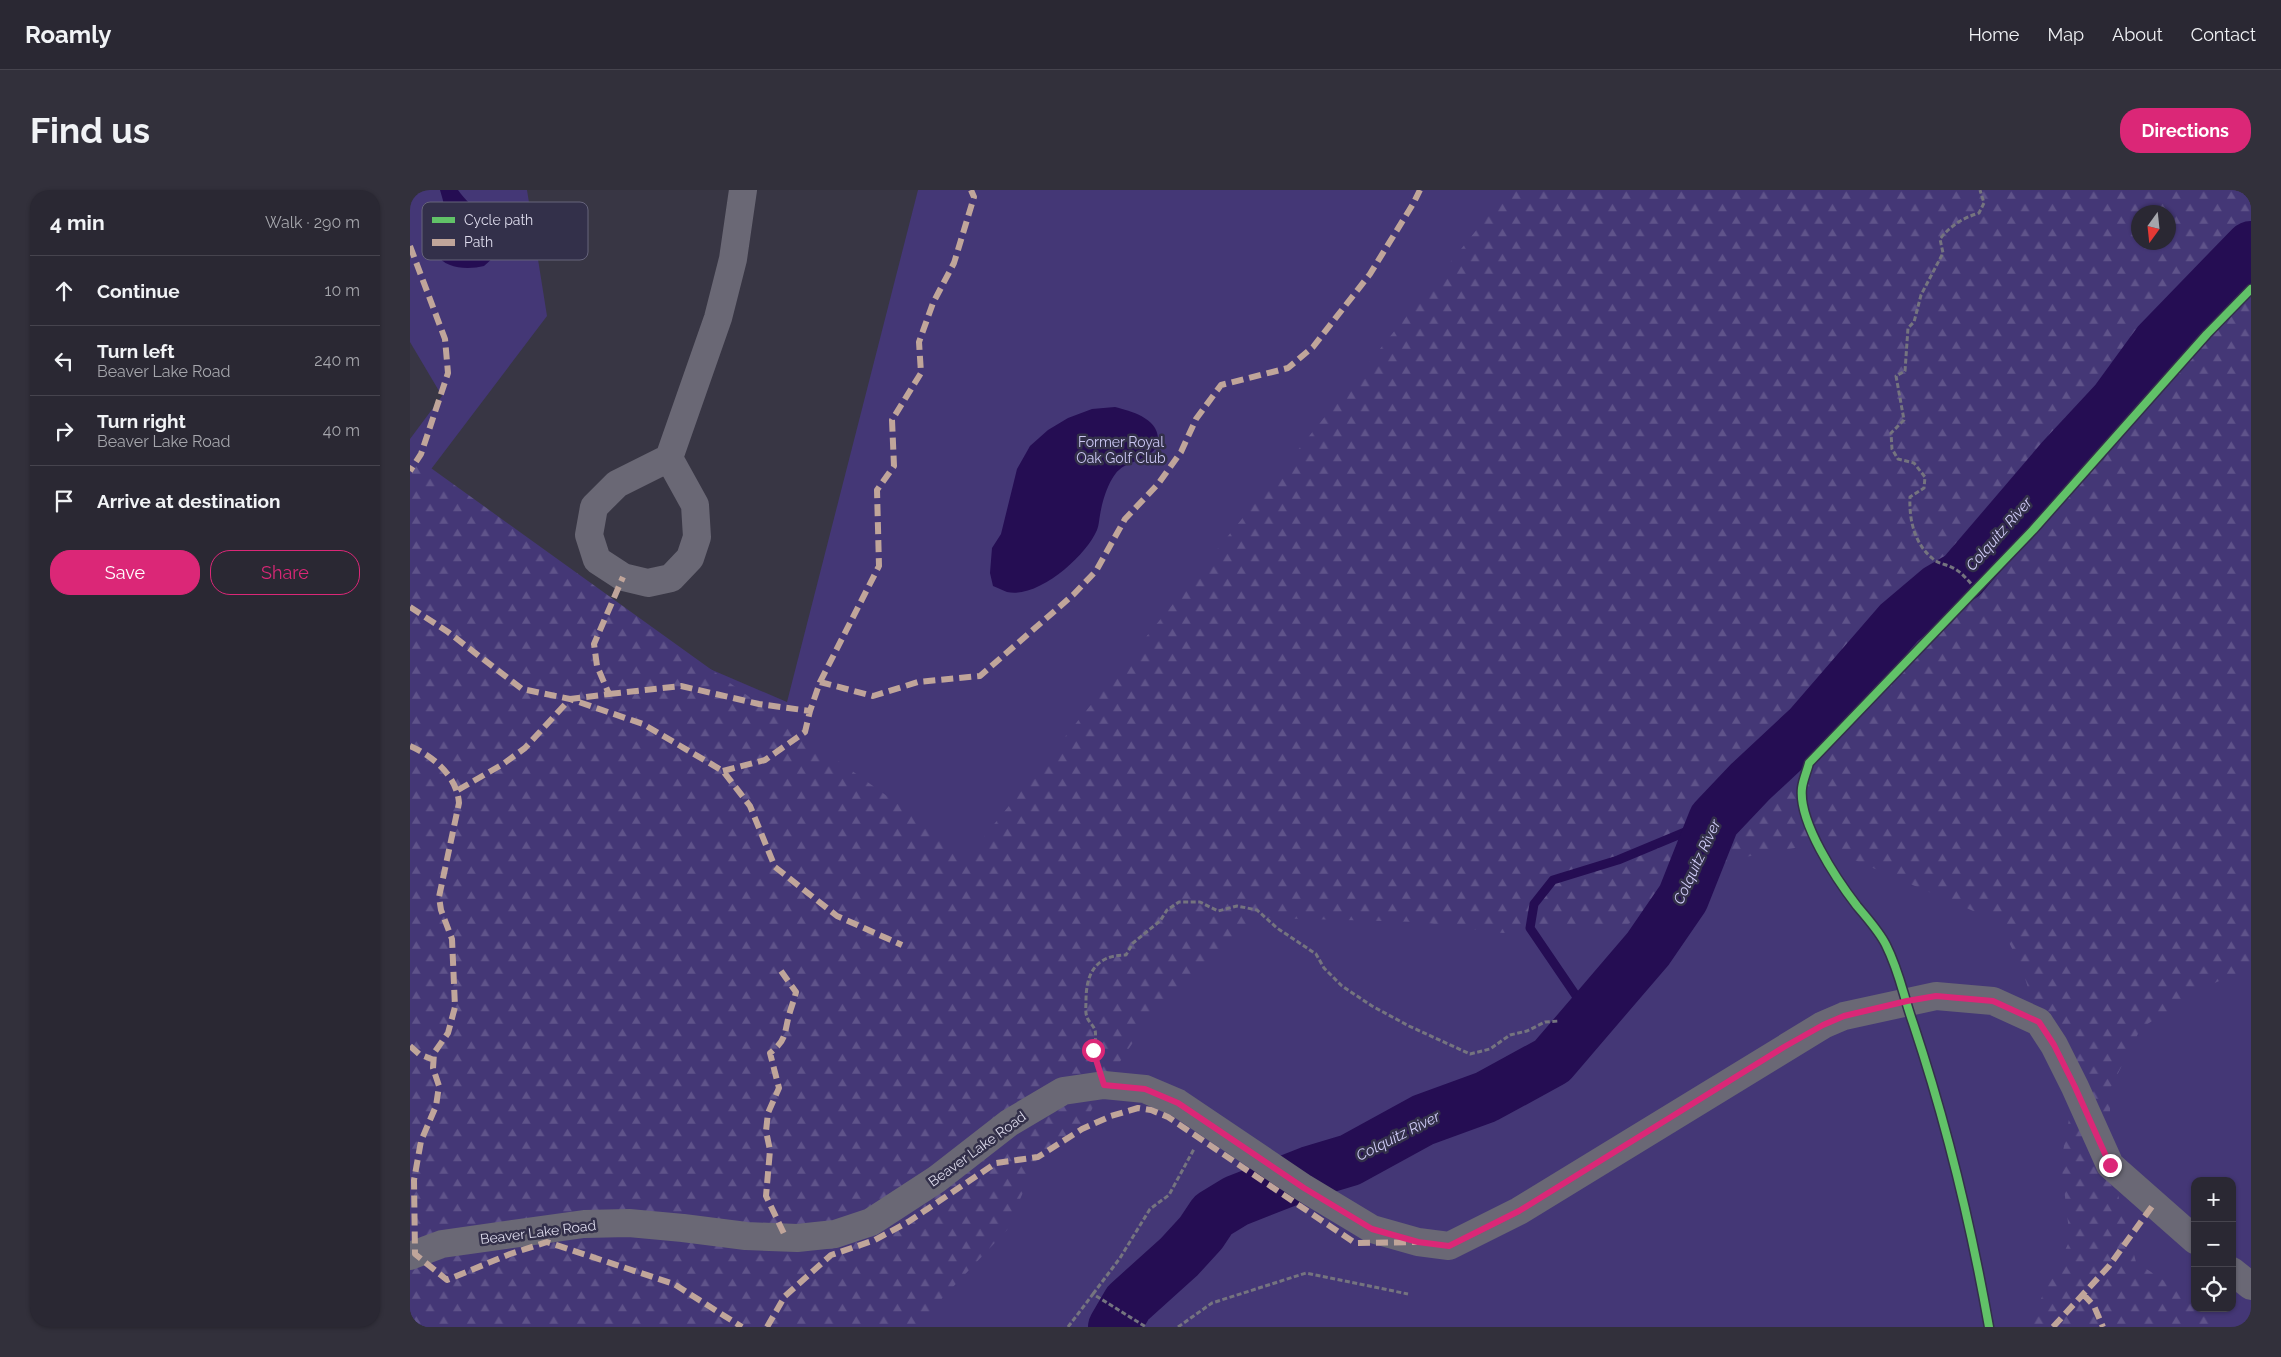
<!DOCTYPE html>
<meta charset="utf-8">
<style>
body{margin:0;font-family:Raleway,sans-serif;background:#32303b;color:#f1f3f6}
.controls{position:absolute;right:15px;bottom:15px;display:grid;overflow:hidden;border-radius:10px;box-shadow:0 1px 4px #0004}
.controls button{width:45px;height:45px;display:grid;place-items:center;padding:0;border:0;border-bottom:1px solid #46444e;background:#2a2833;color:#f1f3f6;font:25px sans-serif}
.compass{position:absolute;left:1721px;top:15px;width:45px;height:45px;border-radius:50%;background:#2a2833;box-shadow:0 1px 4px #0004;rotate:195deg}
.stop{position:absolute;width:15px;height:15px;margin:-11px;border:4px solid #db2777;border-radius:50%;background:#fff}
.stop.end{background:#db2777;border-color:#fff;box-shadow:0 1px 5px #0008}
.list{margin:0;padding:0;list-style:none}
h2{display:flex;justify-content:space-between;align-items:center;height:65px;margin:0;padding:0 20px;font-size:21px}
h2 small{font-size:16px;font-weight:400;color:#a5a6ac}
.list li{display:grid;grid-template-columns:32px 1fr auto;gap:15px;align-items:center;box-sizing:border-box;height:70px;padding:0 20px;border-top:1px solid #46444e}
.list b{display:block;font-size:19px;white-space:nowrap}
.list p{margin:0;font-size:16px;white-space:nowrap;color:#a5a6ac}
.list em{font-size:16px;font-style:normal;color:#a5a6ac}
.actions{display:flex;gap:10px;padding:15px 20px}
.actions a{flex:1;padding:11px 0;border:1px solid #db2777;border-radius:20px;text-align:center;font-size:18px;color:#db2777}
.actions .main{background:#db2777;color:#fff}
.icon{flex:none;width:28px;height:28px;fill:none;stroke:currentColor;stroke-width:2;stroke-linecap:round;stroke-linejoin:round}
.map{position:relative;flex:none;width:1841px;height:1137px;overflow:hidden;border-radius:20px}
header{display:flex;align-items:center;gap:30px;box-sizing:border-box;height:70px;padding:0 25px;background:#2a2833;border-bottom:1px solid #46444e}
header strong{font-size:24px}
nav{display:flex;gap:28px;margin-inline-start:auto;font-size:18px}
.intro{display:flex;align-items:center;justify-content:space-between;box-sizing:border-box;height:120px;padding:0 30px}
h1{margin:0;font-size:35px}
.button{padding:12px 22px;border-radius:20px;background:#db2777;color:#fff;font-size:18px;font-weight:700}
main{display:flex;gap:30px;padding:0 30px}
aside{flex:1;background:#2a2833;border-radius:20px;box-shadow:0 1px 4px #0004}
.map>svg:first-child{display:block}
.green{fill:#443776;fill-rule:evenodd}
.forest{fill:url(#forest-firs);fill-rule:evenodd}
.water{fill:#250d53}
.lines{fill:none;stroke-linecap:round;stroke-linejoin:round}
.stream{stroke:#250d53;stroke-width:9}
.river{stroke:#250d53;stroke-width:52}
.path{stroke:#75747f;stroke-width:3;stroke-dasharray:5 2.5;stroke-linecap:butt}
.minor{stroke:#6a6875;stroke-width:28}
.quiet{stroke:#c0a59a;stroke-width:6;stroke-dasharray:12 6;stroke-linecap:butt}
.cycleway-casing{stroke:#33304a;stroke-width:11}
.cycleway{stroke:#61c268;stroke-width:8}
.route{stroke:#db2777;stroke-width:6}
.labels{text-anchor:middle;stroke-width:5;stroke-linejoin:round;paint-order:stroke}
.park-label{font-size:14px;fill:#cbc7f3;stroke:#33304a}
.street-label{font-size:14px;fill:#dedced;stroke:#33304a}
.water-label{font-size:15px;font-style:italic;fill:#d0ccf8;stroke:#33304a}
.key{fill:#33304a;stroke:#66647b;stroke-width:1}
.key-label{font-size:14px;fill:#dedced}
</style>
<header>
<strong>Roamly</strong>
<nav><a>Home</a><a>Map</a><a>About</a><a>Contact</a></nav>
</header>
<div class="intro"><h1>Find us</h1><a class="button">Directions</a></div>
<main>
<aside>
<h2>4 min<small>Walk · 290 m</small></h2>
<ul class="list">
<li><svg class="icon" aria-label="ahead" viewBox="0 0 24 24"><path d="M12 20V5M6 11l6-6 6 6"/></svg><div><b>Continue</b></div><em>10 m</em></li>
<li><svg class="icon" aria-label="left" viewBox="0 0 24 24"><path d="M17 20v-9H6M10 6l-5 5 5 5"/></svg><div><b>Turn left</b><p>Beaver Lake Road</p></div><em>240 m</em></li>
<li><svg class="icon" aria-label="right" viewBox="0 0 24 24"><path d="M7 20v-9h11M14 6l5 5-5 5"/></svg><div><b>Turn right</b><p>Beaver Lake Road</p></div><em>40 m</em></li>
<li><svg class="icon" aria-label="arrive" viewBox="0 0 24 24"><path d="M6 21V4h12l-3 4 3 4H6"/></svg><div><b>Arrive at destination</b></div></li>
</ul>
<div class="actions"><a class="main">Save</a><a>Share</a></div>
</aside>
<div class="map">
<svg width="1841" height="1137" viewBox="0 0 1841 1137">
<defs>
<pattern id="forest-firs" width="22" height="20" patternUnits="userSpaceOnUse" patternTransform="scale(1.25)"><rect width="22" height="20" fill="#443776"/><path d="M5 1l3.5 6h-7zM16 11l3.5 6h-7z" fill="#5f538a"/></pattern>
</defs>
<rect width="100%" height="100%" fill="#383644"/>
<!-- green -->
<path class="green" d="M0 0H117L137 126 0 307V249L32 206 0 152Z
M508 0H1841V1137H0V392L186 430 377 512ZM1728 22H1758V52H1728ZM1785 991H1822V1118H1785Z"/>
<!-- forest -->
<path class="forest" d="M1099 0H1841V777L1800 795 1731 838 1700 899V975L1726 1072 1783 1110 1785 1118H1792L1812 1137H1609L1627 1117 1660 1050 1651 972 1665 897 1629 832 1612 779 1589 732 1407 654 1335 667 1273 708 1214 736 1120 738 1093 743 1009 732 858 728 787 777 741 826 694 895 672 939 628 967 597 1040 505 1137H0V263L559 665ZM1728 22H1758V52H1728Z"/>
<!-- water -->
<path class="water" d="M30 0H48C66 27 115 43 74 76 54 81 21 78 25 49 26 40 32 32 34 23 35 15 32 7 30 0Z
M705 217C721 221 747 228 748 248 749 269 721 269 709 280 706 282 704 286 702 289 696 299 692 313 690 325 689 330 689 335 687 340 676 366 628 409 597 402 592 400 588 398 583 396L580 383 582 358 591 344 607 279 620 256 638 240 658 228 682 219Z"/>
<g class="lines">
<!-- stream -->
<path class="stream" d="M1183 826 1169 810 1120 738 1124 714 1143 690 1208 670 1304 630"/>
<!-- river -->
<path class="river" d="M704 1137 718 1113 769 1067 791 1043 803 1025 826 1011 900 982 940 970 1013 930 1076 907 1142 871 1238 759 1273 708 1304 630 1340 592 1399 537 1489 433 1528 400 1552 386 1652 269 1705 212 1748 153 1841 57"/>
<!-- path -->
<path class="path" d="M1566 399C1560 393 1551 381 1543 378 1536 374 1528 374 1522 368 1504 353 1499 329 1500 307L1514 298 1515 287 1504 273 1488 269 1482 259 1481 243 1494 230 1486 186 1495 181 1498 138 1504 132 1511 105 1533 63 1530 49C1541 35 1553 28 1569 23L1574 13 1570 0
M686 868C683 859 687 849 685 840 683 835 678 831 677 827 675 822 676 816 676 811 676 783 686 765 716 765L723 753 750 731 757 720 769 712H790L808 721 827 716 847 720 867 738 906 764 914 778 932 796 962 816 999 836 1060 864 1080 859 1100 845 1117 841 1135 832 1149 831
M683 1104 710 1068 740 1019 759 1005 784 959
M658 1137 683 1104 736 1137
M768 1137 802 1113 896 1083 998 1104"/>
<!-- minor -->
<path class="minor" d="M259 268 285 315 287 347 280 368 261 388 238 393 213 387 187 370 179 345 184 317 207 294 259 268 308 128 323 69 333 0
M0 1066 32 1054 174 1034 219 1033 273 1038 336 1046 387 1048 425 1044 461 1032 527 989 599 933 653 901 694 895 735 899 768 913 894 998 962 1039 1008 1052 1039 1056 1109 1021 1413 835 1434 826 1526 806 1583 811 1629 832 1644 855 1665 897 1700 975 1785 1050
M1822 1081 1841 1096"/>
<!-- quiet -->
<path class="quiet" d="M0 56 35 149 38 183 11 264 0 281
M0 417 38 442 112 499 160 509 233 534 313 581 340 616 365 677 427 726 492 755
M410 492 469 376 467 300 484 276 482 230 511 183 509 152 523 113 544 73 564 7 561 0
M199 504 271 496 349 514 400 521 410 492 463 506 508 492 570 486 663 405 686 381 715 329 748 294 771 262 786 229 811 195 878 178 903 157 960 84 1003 14 1010 0
M0 556C23 566 47 586 49 613L29 707 31 720 42 749 45 817 38 843 24 863 23 878 29 896 26 916 11 951 4 990 5 1064 37 1090 100 1064 137 1052 264 1094 332 1137
M313 581 355 570 395 542 400 521
M48 600 93 574 115 558 160 509 199 504 187 476 184 454 213 387
M371 781 386 802C384 811 380 820 378 829 374 847 375 851 360 863L369 898 358 923 356 941 360 960 356 1006 376 1048
M0 856 9 864 24 870
M1673 1104 1684 1116 1693 1137
M357 1137 375 1106 421 1065 465 1050 498 1032 586 973 628 967 672 939 701 926 728 918 741 920 758 927 945 1053 1008 1052
M1643 1137 1699 1076 1743 1015"/>
<!-- cycleway casing -->
<g class="cycleway-casing">
<path id="cycleway" d="M1579 1137C1561 1035 1536 932 1503 833 1493 805 1490 783 1476 755 1469 741 1457 728 1447 716 1427 690 1388 632 1392 598 1393 590 1397 581 1399 573L1623 340 1797 144 1841 99"/>
</g>
<!-- cycleway -->
<use href="#cycleway" class="cycleway"/>
</g>
<g class="lines">
<!-- route -->
<path class="route" d="M683 860 694 895 735 899 768 913 894 998 962 1039 1008 1052 1039 1056 1109 1021 1374 857 1413 835 1434 826 1497 811 1526 806 1583 811 1629 832 1644 855 1665 897 1700 975"/>
</g>
<g class="labels">
<!-- park labels -->
<g class="park-label">
<text x="711" y="257">Former Royal<tspan x="711" dy="16">Oak Golf Club</tspan></text>
</g>
<!-- street labels -->
<g class="street-label">
<text transform="translate(567 959) rotate(-36)" y="5">Beaver Lake Road</text>
<text transform="translate(128 1042) rotate(-7)" y="5">Beaver Lake Road</text>
</g>
<!-- water labels -->
<g class="water-label">
<text transform="translate(1589 344) rotate(-49)" y="5">Colquitz River</text>
<text transform="translate(1287 672) rotate(-65)" y="5">Colquitz River</text>
<text transform="translate(988 946) rotate(-27)" y="5">Colquitz River</text>
</g>
</g>
<!-- legend -->
<rect x="12" y="12" width="166" height="58" rx="8" class="key"/>
<rect x="22" y="27" width="23" height="6" fill="#61c268"/>
<rect x="22" y="49" width="23" height="7" fill="#c0a59a"/>
<g class="key-label">
<text x="54" y="35">Cycle path</text>
<text x="54" y="57">Path</text>
</g>
</svg>
<div class="controls">
<button>+</button>
<button>−</button>
<button><svg class="icon" aria-label="locate" viewBox="0 0 24 24"><circle cx="12" cy="12" r="6"/><path d="M12 2v4M12 18v4M2 12h4M18 12h4"/></svg></button>
</div>
<svg class="compass" viewBox="-18 -18 36 36"><path d="M0-13l5 13h-10z" fill="#e53935"/><path d="M0 13l5-13h-10z" fill="#a5a6ac"/></svg>
<div class="stop" style="left:683px;top:860px"></div>
<div class="stop end" style="left:1700px;top:975px"></div>
</div>
</main>
